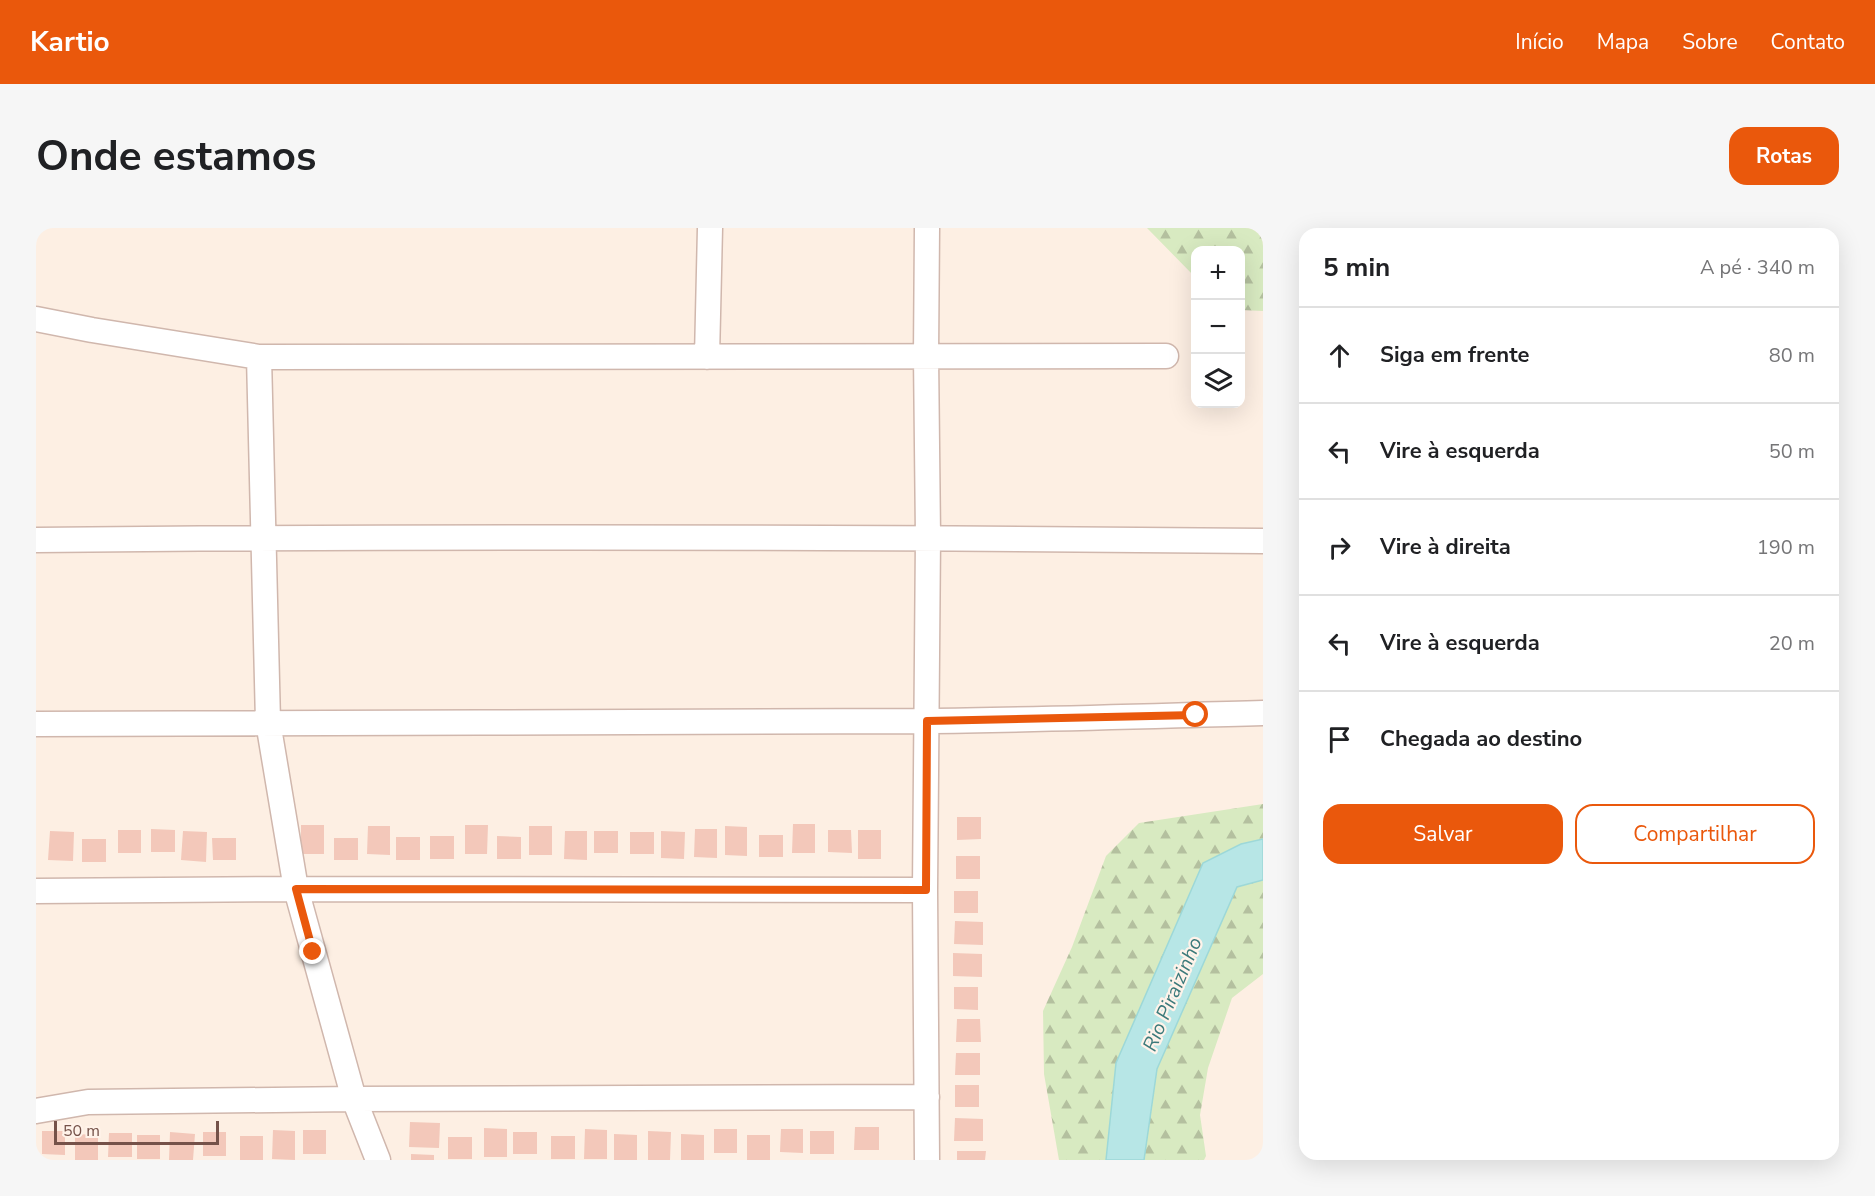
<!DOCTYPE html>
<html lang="pt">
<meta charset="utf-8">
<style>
body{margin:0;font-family:"Nunito Sans",sans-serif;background:#f6f6f6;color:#202124}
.controls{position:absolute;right:18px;top:18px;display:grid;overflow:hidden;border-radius:12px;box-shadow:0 6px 24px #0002}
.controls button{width:54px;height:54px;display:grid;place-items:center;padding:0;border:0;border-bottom:2px solid #e0e0e0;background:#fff;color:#202124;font:30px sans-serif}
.scale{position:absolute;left:18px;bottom:15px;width:165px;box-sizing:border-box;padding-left:6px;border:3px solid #755249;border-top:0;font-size:16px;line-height:21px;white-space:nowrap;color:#755249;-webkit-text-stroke:4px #fff3ea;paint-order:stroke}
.stop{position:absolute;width:18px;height:18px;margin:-14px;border:4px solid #ea580c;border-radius:50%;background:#fff}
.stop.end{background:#ea580c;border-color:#fff;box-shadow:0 2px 6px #0008}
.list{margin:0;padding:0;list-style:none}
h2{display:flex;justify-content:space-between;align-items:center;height:78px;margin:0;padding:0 24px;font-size:26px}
h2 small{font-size:20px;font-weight:400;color:#757577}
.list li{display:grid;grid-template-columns:39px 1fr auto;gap:18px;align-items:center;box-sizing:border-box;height:96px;padding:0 24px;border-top:2px solid #e0e0e0}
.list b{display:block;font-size:22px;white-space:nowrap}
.list em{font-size:20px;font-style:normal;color:#757577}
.actions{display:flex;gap:12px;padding:18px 24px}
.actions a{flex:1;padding:14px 0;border:2px solid #ea580c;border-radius:18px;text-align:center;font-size:21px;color:#ea580c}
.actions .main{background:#ea580c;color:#fff}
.icon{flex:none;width:33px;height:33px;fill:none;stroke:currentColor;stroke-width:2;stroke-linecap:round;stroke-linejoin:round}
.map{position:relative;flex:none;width:1227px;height:932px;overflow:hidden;border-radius:18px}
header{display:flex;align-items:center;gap:36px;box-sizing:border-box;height:84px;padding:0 30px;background:#ea580c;color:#fff}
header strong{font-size:28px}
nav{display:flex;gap:33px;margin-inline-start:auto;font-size:21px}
.intro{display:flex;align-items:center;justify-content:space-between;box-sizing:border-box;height:144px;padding:0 36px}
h1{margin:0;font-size:42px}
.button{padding:15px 27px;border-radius:18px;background:#ea580c;color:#fff;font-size:21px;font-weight:700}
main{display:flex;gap:36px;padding:0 36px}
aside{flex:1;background:#fff;border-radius:18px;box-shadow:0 6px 24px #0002}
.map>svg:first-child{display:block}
.forest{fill:url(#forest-firs)}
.water{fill:#b7e6e6;stroke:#9dd8d8;stroke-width:1.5}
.building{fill:#f3c8ba}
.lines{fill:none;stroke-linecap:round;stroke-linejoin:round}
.minor-casing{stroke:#d0b7ad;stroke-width:27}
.minor{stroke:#fff;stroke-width:24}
.route{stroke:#ea580c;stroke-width:8}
.labels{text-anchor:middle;stroke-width:4.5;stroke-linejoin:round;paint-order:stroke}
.water-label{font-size:20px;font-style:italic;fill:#3c7a7b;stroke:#fff3ea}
</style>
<header>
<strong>Kartio</strong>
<nav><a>Início</a><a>Mapa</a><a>Sobre</a><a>Contato</a></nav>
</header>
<div class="intro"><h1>Onde estamos</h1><a class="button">Rotas</a></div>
<main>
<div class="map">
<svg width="1227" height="932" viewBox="0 0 1227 932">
<defs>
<pattern id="forest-firs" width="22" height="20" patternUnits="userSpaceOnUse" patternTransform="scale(1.5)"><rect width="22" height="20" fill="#d8eac1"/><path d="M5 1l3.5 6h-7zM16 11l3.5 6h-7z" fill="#b4c09f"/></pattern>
</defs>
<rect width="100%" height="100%" fill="#fdefe3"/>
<!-- forest -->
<path class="forest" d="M1111 0H1227V83L1205 82 1204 22H1160L1159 49Z
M1227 576V746L1196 770 1172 840 1164 887 1170 928 1168 932H1023L1008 846 1007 783 1036 719 1070 628 1103 595Z"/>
<!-- water -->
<path class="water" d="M1227 611V652L1201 659 1121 841 1108 932H1070L1080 835 1167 635 1205 616Z"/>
<!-- building -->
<path class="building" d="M921 589H945V611L921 612Z
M757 596H779V625H756Z
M265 597H288V626H265Z
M429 597H452L451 626H429Z
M332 598H354V627L331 626Z
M493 598H516V627H493Z
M689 598 711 599V628L689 627Z
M115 601 139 602V624H115Z
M659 601H681V630L658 629Z
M82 602H105V625H82Z
M792 602H815L816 625 792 624Z
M822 602H845V631H822Z
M14 603 38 604 37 633 12 632Z
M147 603 171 604 170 634 145 632Z
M529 603H551V632L528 631Z
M558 603H582V625H558Z
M625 603 649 604 648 631 625 630Z
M594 604H618V626H594Z
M723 607H747V629H723Z
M394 608H418V631H394Z
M461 608 485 609V631H461Z
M360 609H384V632H360Z
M176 610H200V632H177Z
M298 610H322V632H298Z
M46 611H70V634H46Z
M920 628H944V651H920Z
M918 663H942V685H918Z
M919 693 947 694V717L918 716Z
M917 725 946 726V749L917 748Z
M918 759H942V782L918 781Z
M921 791H944L945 814H920Z
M920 825H944V847H919Z
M919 857H943V879H919Z
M919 890 947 891V913H918Z
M374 894 404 895 403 920 373 919Z
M819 899H843V922H818Z
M448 900 471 901V929H448Z
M549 901 571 902V931H548Z
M678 901H701V925H678Z
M745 901H767V925L744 924Z
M237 902 259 903V932L236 931Z
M267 902H290V926H267Z
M6 903H29V927L6 926Z
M612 903 635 904 634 932H612Z
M774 903H798V926H774Z
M134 904 159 906 157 932H133Z
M167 904H190V928H167Z
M477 904H501V926H477Z
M73 905H96V929H72Z
M39 906 62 907V932H39Z
M578 906 601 907V932H578Z
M645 906 668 907V932H645Z
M101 907H124V931H101Z
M711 907H734V932H711Z
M204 908H227V932H204Z
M515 908H539V931H515Z
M412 909H436V931H412Z
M921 923H950L949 932H921Z
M375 926 398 927V932H375Z"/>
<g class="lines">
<!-- minor casing -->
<g class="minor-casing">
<path id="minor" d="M0 91 56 102 223 129 1130 128
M223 129 232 494 260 661 318 871 342 932
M671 129 674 0
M0 312C409 308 818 309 1227 313
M0 496C296 493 592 496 888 493 1001 492 1114 488 1227 485
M0 663 260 661 889 662
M0 883 52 874 318 871 891 869
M891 932 889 662 892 309 890 127 891 0"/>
</g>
<!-- minor -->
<use href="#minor" class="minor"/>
</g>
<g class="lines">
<!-- route -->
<path class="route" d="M277 724 260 661 890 662 891 493 1160 487"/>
</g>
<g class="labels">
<!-- water labels -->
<g class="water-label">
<text transform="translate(1136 766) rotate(-67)" y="7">Rio Piraizinho</text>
</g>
</g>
</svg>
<div class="controls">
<button>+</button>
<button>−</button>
<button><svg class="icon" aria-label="layers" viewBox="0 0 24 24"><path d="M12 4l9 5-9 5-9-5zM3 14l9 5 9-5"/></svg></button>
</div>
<div class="scale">50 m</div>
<div class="stop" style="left:1160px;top:487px"></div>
<div class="stop end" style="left:277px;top:724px"></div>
</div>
<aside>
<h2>5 min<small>A pé · 340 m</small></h2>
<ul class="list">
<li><svg class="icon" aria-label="ahead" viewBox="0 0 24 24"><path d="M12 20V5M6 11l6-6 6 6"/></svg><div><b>Siga em frente</b></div><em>80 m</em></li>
<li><svg class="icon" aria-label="left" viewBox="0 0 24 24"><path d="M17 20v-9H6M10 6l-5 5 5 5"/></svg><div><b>Vire à esquerda</b></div><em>50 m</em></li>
<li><svg class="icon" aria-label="right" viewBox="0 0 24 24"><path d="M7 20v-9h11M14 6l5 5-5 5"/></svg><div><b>Vire à direita</b></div><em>190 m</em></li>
<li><svg class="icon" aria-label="left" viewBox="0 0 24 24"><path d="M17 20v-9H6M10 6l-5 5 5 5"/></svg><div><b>Vire à esquerda</b></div><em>20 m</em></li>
<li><svg class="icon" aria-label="arrive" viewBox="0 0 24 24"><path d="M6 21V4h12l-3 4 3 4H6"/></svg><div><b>Chegada ao destino</b></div></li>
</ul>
<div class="actions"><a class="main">Salvar</a><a>Compartilhar</a></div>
</aside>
</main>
